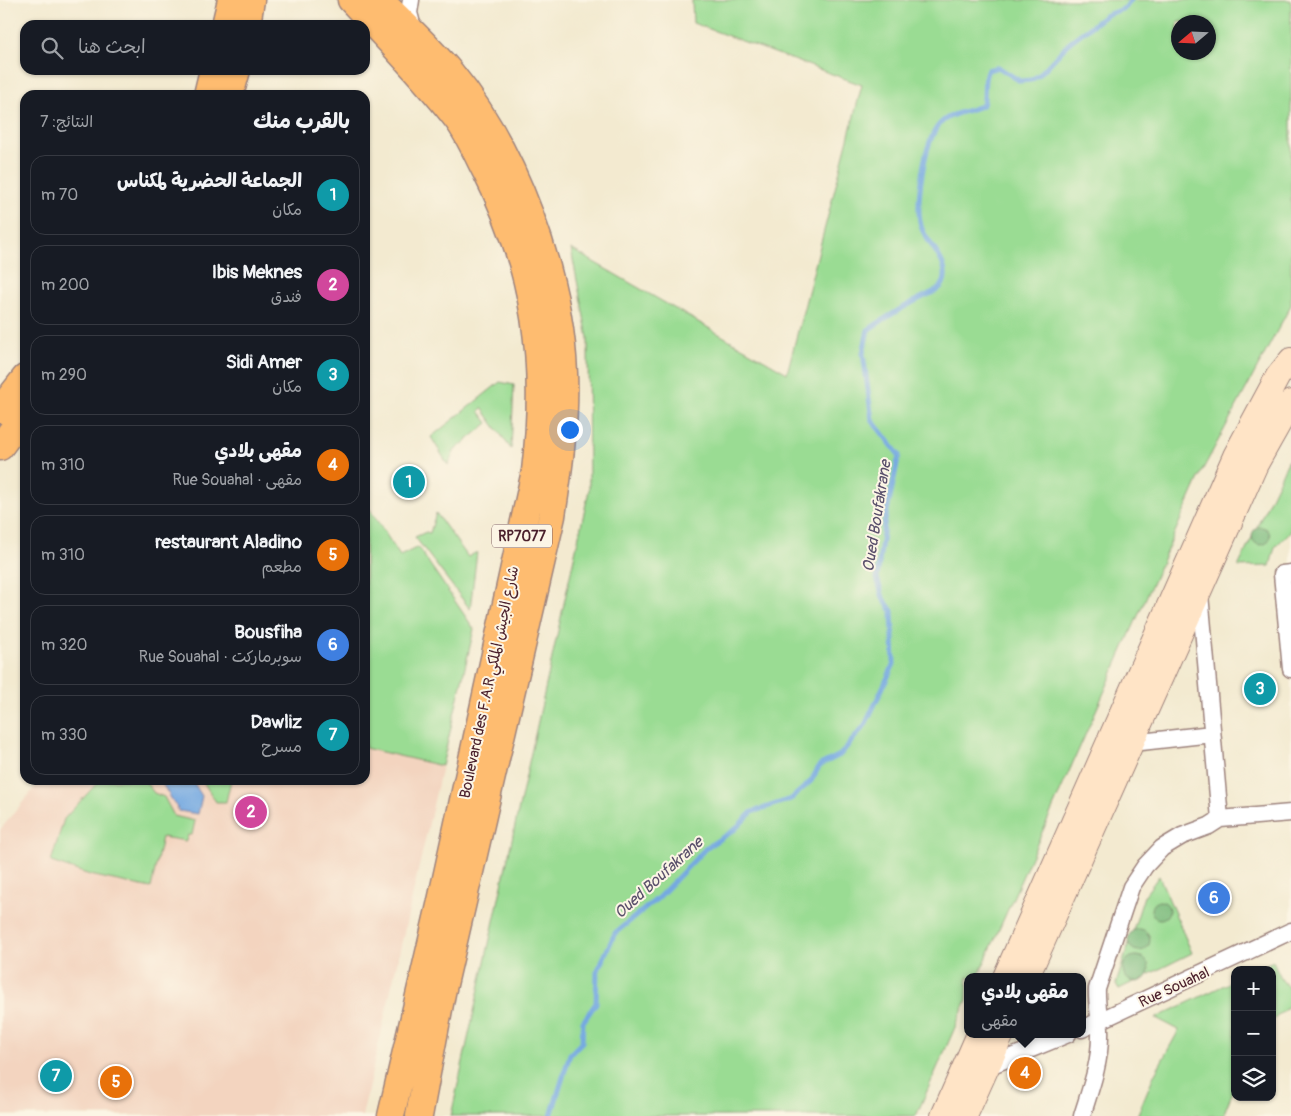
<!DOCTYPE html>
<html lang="ar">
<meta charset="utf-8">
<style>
body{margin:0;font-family:Pangolin,"Playpen Sans Arabic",sans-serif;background:#20242c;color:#f1f3f6;direction:rtl}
.controls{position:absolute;right:15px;bottom:15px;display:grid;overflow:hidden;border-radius:10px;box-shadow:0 1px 4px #0004}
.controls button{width:45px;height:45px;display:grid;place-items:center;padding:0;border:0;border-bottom:1px solid #363941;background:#171b24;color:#f1f3f6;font:25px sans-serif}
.compass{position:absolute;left:1171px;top:15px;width:45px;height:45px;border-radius:50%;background:#171b24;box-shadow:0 1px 4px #0004;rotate:251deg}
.you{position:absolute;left:569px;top:429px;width:18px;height:18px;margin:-12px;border:4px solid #fff;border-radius:50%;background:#1a73e8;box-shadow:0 0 0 8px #1a73e833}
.badge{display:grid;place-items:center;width:32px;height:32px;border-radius:50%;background:#c8321e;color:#fff;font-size:16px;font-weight:700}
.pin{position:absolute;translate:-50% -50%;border:2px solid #fff;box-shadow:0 1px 5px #0006}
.popup{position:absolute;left:964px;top:973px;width:122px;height:65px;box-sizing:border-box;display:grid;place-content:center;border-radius:10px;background:#171b24;filter:drop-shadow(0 1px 4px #0005);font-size:16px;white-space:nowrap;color:#9ea1a6}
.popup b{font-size:19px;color:#f1f3f6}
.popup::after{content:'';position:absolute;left:50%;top:100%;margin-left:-10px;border:10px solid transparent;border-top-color:#171b24}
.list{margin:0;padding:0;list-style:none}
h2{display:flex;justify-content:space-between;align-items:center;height:65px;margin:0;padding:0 20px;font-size:21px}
h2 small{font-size:16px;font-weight:400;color:#9ea1a6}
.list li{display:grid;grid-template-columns:32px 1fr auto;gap:15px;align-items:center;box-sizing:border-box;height:80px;margin:0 10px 10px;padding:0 10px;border:1px solid #363941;border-radius:15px}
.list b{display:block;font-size:19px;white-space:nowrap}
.list p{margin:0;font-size:16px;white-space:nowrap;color:#9ea1a6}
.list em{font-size:16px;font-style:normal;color:#9ea1a6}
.icon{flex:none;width:28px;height:28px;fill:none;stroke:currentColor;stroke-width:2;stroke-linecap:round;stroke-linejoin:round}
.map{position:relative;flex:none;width:1291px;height:1116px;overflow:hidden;direction:ltr}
.search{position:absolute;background:#171b24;box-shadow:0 1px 4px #0004;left:20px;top:20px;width:350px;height:55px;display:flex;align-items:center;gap:12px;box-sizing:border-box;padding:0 18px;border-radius:15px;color:#9ea1a6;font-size:19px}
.panel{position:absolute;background:#171b24;box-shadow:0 1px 4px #0004;left:20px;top:90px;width:350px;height:695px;border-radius:15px;direction:rtl}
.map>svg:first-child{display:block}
.built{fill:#f3d4bf}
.green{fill:#9adc93;stroke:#727e5f;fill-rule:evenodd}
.forest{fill:#7bbc7d;stroke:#626e54}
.water{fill:#74a9e1;stroke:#5f6486}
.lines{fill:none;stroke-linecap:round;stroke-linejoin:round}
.stream{stroke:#74a9e1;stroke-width:5}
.minor-casing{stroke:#9e847e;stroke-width:19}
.secondary-casing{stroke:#9e847e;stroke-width:26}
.primary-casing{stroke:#9e847e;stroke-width:29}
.minor{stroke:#fff;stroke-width:16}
.secondary{stroke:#ffe4c6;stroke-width:24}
.primary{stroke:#febc70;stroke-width:26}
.labels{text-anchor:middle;stroke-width:4;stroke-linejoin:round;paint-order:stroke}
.shield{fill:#fcf5e5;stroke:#7f5f63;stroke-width:1}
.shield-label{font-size:14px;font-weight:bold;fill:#4a1f2b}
.street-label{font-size:15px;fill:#4a1f2b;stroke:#fcf5e5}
.water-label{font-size:16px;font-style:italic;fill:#594f6b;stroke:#fcf5e5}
</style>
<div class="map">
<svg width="1291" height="1116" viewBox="0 0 1291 1116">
<rect width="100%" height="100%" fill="#fcf5e5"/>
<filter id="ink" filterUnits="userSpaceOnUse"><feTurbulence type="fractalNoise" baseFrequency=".02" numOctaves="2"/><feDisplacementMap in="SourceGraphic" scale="10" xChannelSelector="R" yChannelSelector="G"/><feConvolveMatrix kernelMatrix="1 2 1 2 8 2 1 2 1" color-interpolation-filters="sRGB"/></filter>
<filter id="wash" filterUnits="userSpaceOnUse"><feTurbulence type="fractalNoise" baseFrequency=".0096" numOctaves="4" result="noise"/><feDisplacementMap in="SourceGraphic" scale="20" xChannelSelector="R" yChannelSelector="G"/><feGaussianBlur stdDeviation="1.12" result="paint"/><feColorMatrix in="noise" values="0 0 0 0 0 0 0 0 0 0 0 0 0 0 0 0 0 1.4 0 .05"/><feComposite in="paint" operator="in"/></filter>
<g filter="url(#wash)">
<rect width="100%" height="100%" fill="#f3ead0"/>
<!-- built -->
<path class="built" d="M365 748 442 766 362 1116 0 1115V830L41 780H365Z"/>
<!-- green -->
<path class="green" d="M692 0H1291V305L1203 469 978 977H968L967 1000 916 1116H451L589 490 588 338 571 249 787 373 862 85 693 23ZM1178 22H1208V52H1178Z
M500 382 514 385 511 449 482 408 479 411 488 423 455 450 448 465 431 437Z
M1291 455V531L1275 547 1270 566 1238 567Z
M365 502 400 556 418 547 474 629 442 766 365 748Z
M436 513 468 557 477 552 470 609 415 537 426 532 430 533Z
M100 780H144L154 793 164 797 174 816 195 821 192 835H188L186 841 162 837 151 888 90 875 51 862 64 819Z
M202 780H231L226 802H216Z
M1159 876 1192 953 1119 989 1116 984 1144 896Z
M1273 961 1282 980 1291 991V1004L1272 1021V970H1255Z
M1235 980V1086L1224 1113 1226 1116H1137L1154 1075 1179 1030 1156 1018Z"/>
<!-- forest -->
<path class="forest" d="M1252 536a9 9 0 1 1 18 0a9 9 0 1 1-18 0Z
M1151 910a9 9 0 1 1 18 0a9 9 0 1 1-18 0Z
M1128 940a11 11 0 1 1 22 0a11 11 0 1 1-22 0Z
M1123 969a13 13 0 1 1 26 0a13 13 0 1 1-26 0Z"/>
<!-- water -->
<path class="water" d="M163 780H192L202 796 198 814 179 811 161 782Z"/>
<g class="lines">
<!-- stream -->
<path class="stream" d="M551 1116 570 1054 582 1042 583 1022 596 1003 597 972 615 933 658 898 707 847 734 830 752 812 791 799 811 781 820 765 840 755 865 725 894 664 892 611 883 598 877 578 884 525 899 455 872 420 863 353 868 330C888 316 906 305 927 295 934 292 939 290 943 284 953 264 926 244 921 226 915 204 924 142 939 125 950 112 969 112 983 105 986 93 982 80 988 70L998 67 1020 81 1031 80 1039 75 1071 41 1106 15 1125 8 1131 0"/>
</g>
</g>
<g filter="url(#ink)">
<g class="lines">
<!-- minor casing -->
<g class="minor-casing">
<path id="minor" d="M411 0 409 13 414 31
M1291 573 1282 574 1291 669
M1200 594 1220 819
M1132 743 1212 734
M1082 1029 1291 931
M987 1067 1068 1034
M1082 1116C1090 1090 1100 1064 1100 1036 1101 1020 1096 1005 1097 989L1131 887 1145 866 1162 848 1182 836 1209 826 1220 819 1291 813"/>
</g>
<!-- secondary casing -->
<g class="secondary-casing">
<path id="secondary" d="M1005 977 1235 456 1278 376 1291 360
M1027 977 1256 464 1291 402
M943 1116 979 1034
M965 1116 1002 1034"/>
</g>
<!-- primary casing -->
<g class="primary-casing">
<path id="primary" d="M351 0C387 39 425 77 457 119 469 135 477 155 486 172 536 270 548 363 535 471L441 901 391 1116
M380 0C404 24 429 47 451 73 515 150 560 274 564 373 566 422 559 469 552 516L442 993 419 1116
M225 25 231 0
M247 25 251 0
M207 95 213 70
M230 95 237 70
M0 410 25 378
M0 447 25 413"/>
</g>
<!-- minor -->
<use href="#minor" class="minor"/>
<!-- secondary -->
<use href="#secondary" class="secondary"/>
<!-- primary -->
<use href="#primary" class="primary"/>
</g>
</g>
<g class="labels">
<!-- shield labels -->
<rect class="shield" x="492" y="524.5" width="60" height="23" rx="4"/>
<g class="shield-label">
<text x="522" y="541">RP7077</text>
</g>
<!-- street labels -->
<g class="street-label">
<text transform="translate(489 682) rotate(-78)" y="5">Boulevard des F.A.R شارع الجيش الملكي</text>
<text transform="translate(1174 987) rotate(-25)" y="5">Rue Souahal</text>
</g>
<!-- water labels -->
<g class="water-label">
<text transform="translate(876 516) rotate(-81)" y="6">Oued Boufakrane</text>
<text transform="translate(658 877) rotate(-42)" y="6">Oued Boufakrane</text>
</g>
</g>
</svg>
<div class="controls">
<button>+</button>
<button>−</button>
<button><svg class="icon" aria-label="layers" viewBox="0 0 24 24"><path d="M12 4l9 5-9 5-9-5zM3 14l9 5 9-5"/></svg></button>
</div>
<svg class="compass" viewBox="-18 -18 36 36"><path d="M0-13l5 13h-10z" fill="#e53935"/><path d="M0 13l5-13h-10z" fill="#9ea1a6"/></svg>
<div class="you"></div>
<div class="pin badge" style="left:409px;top:482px;background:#0f9aa8">1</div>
<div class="pin badge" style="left:251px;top:812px;background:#d1479c">2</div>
<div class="pin badge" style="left:1260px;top:689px;background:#0f9aa8">3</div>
<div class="pin badge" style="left:1025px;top:1073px;background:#e8710a">4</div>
<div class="popup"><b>مقهى بلادي</b>مقهى</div>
<div class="pin badge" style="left:116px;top:1082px;background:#e8710a">5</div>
<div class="pin badge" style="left:1214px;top:898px;background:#3f7fe0">6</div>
<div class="pin badge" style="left:56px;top:1076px;background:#0f9aa8">7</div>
<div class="search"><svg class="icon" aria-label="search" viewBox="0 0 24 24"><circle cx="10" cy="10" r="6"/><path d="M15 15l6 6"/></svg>ابحث هنا</div>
<section class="panel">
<h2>بالقرب منك<small>النتائج: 7</small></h2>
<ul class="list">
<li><span class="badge" style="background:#0f9aa8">1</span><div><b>الجماعة الحضرية لمكناس</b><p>مكان</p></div><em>70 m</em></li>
<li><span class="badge" style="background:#d1479c">2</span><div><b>Ibis Meknes</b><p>فندق</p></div><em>200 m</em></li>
<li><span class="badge" style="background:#0f9aa8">3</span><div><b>Sidi Amer</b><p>مكان</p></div><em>290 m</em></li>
<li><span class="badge" style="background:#e8710a">4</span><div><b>مقهى بلادي</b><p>مقهى · Rue Souahal</p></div><em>310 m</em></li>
<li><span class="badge" style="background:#e8710a">5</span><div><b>restaurant Aladino</b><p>مطعم</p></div><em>310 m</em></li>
<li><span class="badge" style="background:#3f7fe0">6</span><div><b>Bousfiha</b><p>سوبرماركت · Rue Souahal</p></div><em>320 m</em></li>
<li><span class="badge" style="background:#0f9aa8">7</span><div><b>Dawliz</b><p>مسرح</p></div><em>330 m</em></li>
</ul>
</section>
</div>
